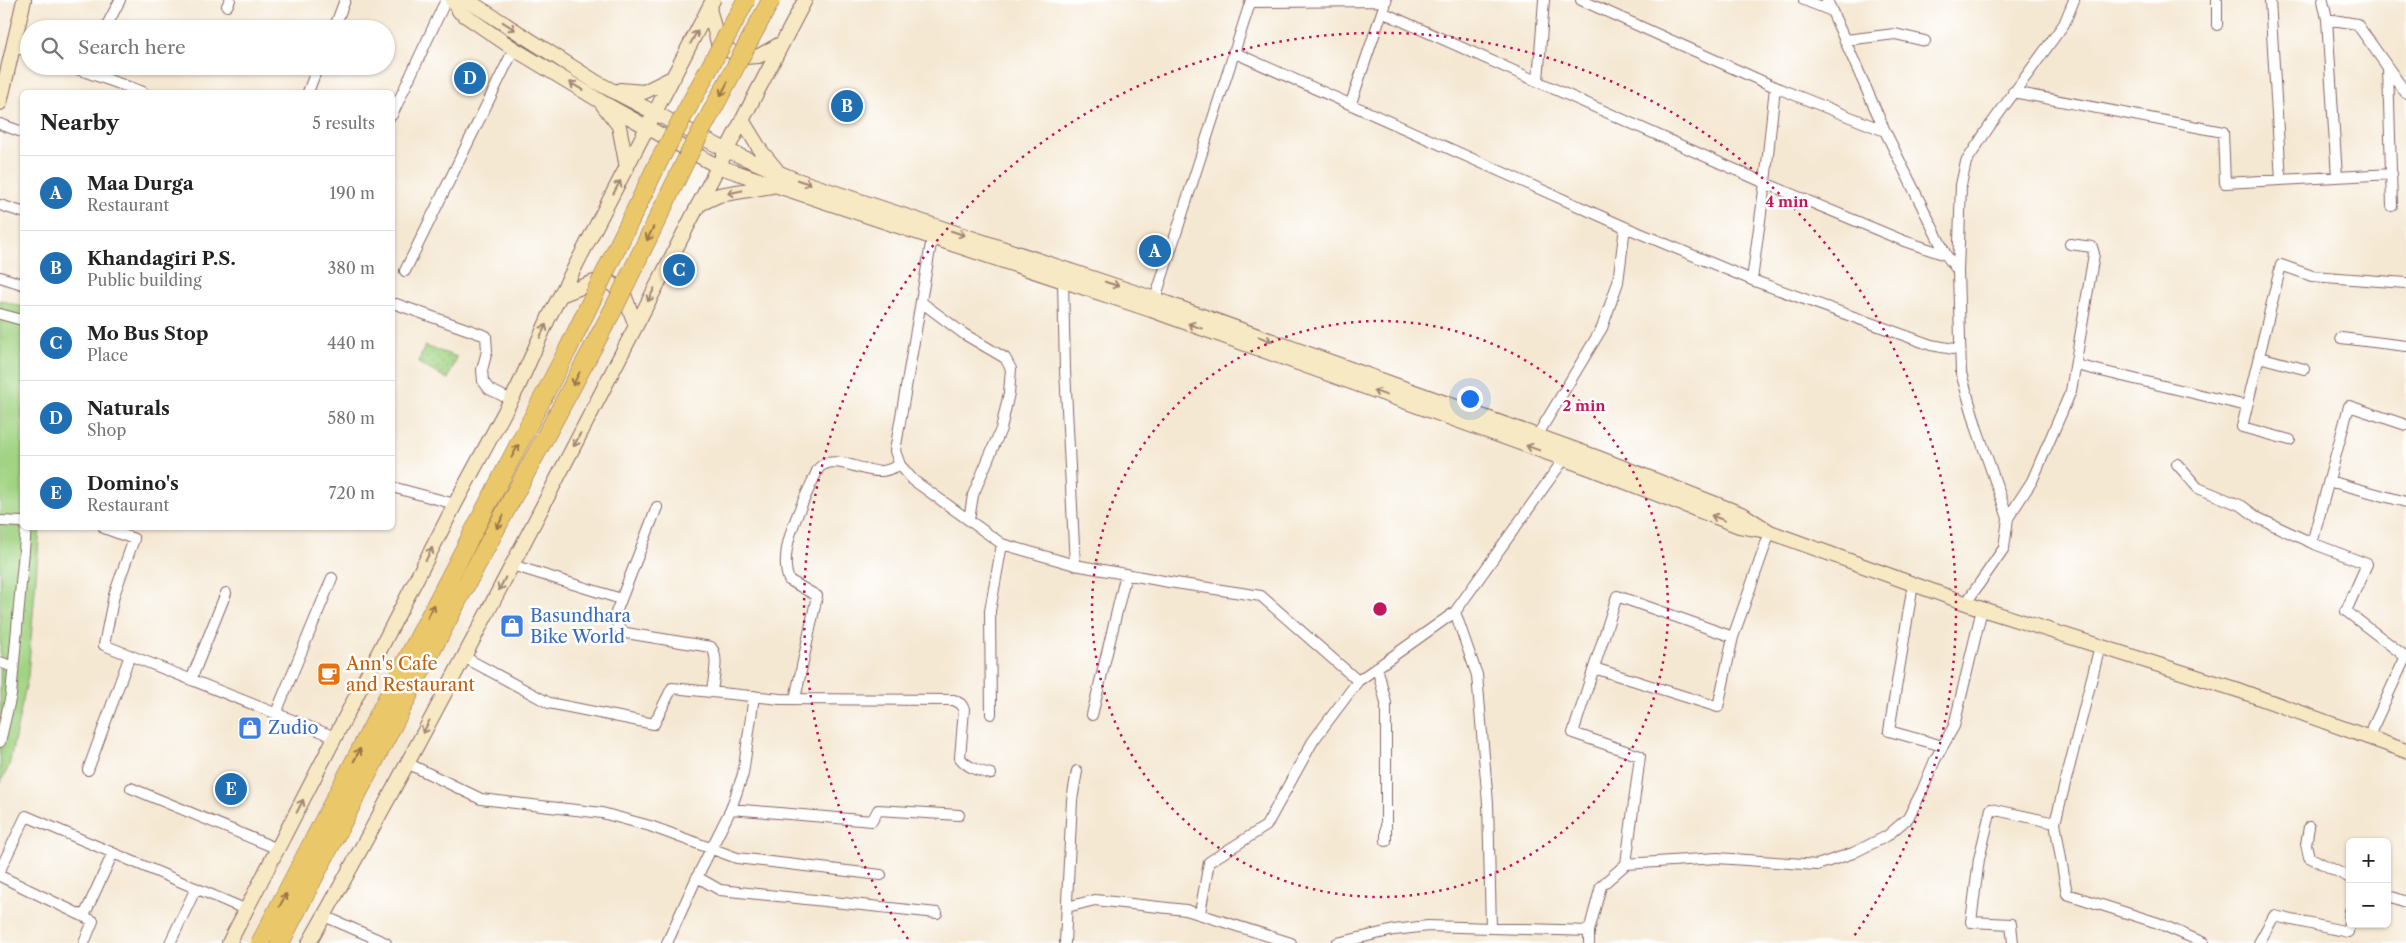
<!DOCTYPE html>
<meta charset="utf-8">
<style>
body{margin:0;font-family:"Libre Caslon Text",serif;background:#f2f2f2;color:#222}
.controls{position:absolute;right:15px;bottom:15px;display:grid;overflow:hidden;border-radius:8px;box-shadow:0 1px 4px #0004}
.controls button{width:45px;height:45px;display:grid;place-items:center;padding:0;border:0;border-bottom:1px solid #e0e0e0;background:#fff;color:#222;font:25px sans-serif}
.you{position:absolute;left:1469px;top:398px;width:18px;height:18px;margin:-12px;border:4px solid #fff;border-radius:50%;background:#1a73e8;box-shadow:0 0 0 8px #1a73e833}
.badge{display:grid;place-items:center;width:32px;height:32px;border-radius:50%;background:#1f6fb2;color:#fff;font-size:16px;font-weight:700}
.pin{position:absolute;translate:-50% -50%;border:2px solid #fff;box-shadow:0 1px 5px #0006}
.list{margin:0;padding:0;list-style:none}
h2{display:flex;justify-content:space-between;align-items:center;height:65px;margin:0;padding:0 20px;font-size:21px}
h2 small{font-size:16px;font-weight:400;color:#767676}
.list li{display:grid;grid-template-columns:32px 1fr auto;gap:15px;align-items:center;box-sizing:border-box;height:75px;padding:0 20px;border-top:1px solid #e0e0e0}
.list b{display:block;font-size:19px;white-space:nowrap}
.list p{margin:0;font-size:16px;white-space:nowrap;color:#767676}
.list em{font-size:16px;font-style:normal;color:#767676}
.icon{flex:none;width:28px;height:28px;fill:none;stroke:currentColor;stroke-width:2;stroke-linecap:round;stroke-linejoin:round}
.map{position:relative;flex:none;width:2406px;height:943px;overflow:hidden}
.search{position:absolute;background:#fff;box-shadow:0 1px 4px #0004;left:20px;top:20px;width:375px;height:55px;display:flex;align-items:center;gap:12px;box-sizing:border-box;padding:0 18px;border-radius:28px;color:#767676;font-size:19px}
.panel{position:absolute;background:#fff;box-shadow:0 1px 4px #0004;left:20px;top:90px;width:375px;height:440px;border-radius:8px}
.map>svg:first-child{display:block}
.grass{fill:url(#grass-dots);stroke:#757956}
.park{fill:#a0d382;stroke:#757956}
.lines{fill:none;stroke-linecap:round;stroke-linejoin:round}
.street-casing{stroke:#866566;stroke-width:12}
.secondary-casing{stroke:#866566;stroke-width:16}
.street{stroke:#fff;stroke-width:10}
.secondary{stroke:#f7e9c3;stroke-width:14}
.highway-bridge-casing{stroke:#866566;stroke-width:19;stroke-linecap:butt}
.highway-bridge{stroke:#eac769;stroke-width:18}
.oneway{stroke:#a08477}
.oneway2{stroke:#9a734a}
.ring{fill:none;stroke:#c2185b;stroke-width:2.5;stroke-dasharray:2.5 5}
.labels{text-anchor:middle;stroke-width:5;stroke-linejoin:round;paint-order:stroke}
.shop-label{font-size:18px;fill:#366cbe;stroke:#fff;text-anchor:start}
.food-label{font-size:18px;fill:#c56008;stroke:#fff;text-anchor:start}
.centre{fill:#c2185b;stroke:#fff;stroke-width:2.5}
.ring-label{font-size:15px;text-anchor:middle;font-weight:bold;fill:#c2185b;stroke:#fff;stroke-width:5;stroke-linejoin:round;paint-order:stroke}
</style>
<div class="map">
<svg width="2406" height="943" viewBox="0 0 2406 943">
<defs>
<pattern id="grass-dots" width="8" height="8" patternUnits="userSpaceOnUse" patternTransform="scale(1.25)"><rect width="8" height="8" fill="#a0d382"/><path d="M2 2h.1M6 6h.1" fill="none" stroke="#8bb570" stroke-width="1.8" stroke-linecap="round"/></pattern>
</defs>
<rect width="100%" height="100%" fill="#fff"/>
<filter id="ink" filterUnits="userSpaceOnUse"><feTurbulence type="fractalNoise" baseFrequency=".02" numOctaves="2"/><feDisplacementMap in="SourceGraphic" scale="10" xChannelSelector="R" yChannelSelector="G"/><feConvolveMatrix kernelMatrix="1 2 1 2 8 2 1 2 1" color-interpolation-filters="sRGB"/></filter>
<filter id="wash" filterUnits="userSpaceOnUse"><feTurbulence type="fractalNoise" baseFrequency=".0096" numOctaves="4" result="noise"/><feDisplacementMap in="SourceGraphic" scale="20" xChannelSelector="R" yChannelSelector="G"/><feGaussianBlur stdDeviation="1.12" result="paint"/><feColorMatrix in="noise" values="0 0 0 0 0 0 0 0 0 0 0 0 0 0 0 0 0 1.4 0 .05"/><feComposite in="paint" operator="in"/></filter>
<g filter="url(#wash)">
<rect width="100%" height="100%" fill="#f5e8d3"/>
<!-- grass -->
<path class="grass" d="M425 346 457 357 448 379 418 363Z"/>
<!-- park -->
<path class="park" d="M0 300 22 307V528H40L28 676 9 766 0 783Z"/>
</g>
<g filter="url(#ink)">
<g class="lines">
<!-- street casing -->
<g class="street-casing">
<path id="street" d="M1581 0 1775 87 1885 131
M1804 0 1832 11
M1827 0 1885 131 1946 255 1958 271
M2270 0 2281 180
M2323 0 2327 19 2357 24 2406 93
M1251 2 1386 1
M227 6 230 0
M1382 12 1765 183 1904 241 1946 255
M2327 19 2337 177
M2217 25V0
M105 29 120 0
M334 29 345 0
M1846 40 1895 34 1925 41
M13 46 29 52
M1233 52 1625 227 1752 280 1931 345 1959 350
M69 66 143 92
M2388 68 2392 206
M1538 81 1544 0
M308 92 318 66
M2013 92 2223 132 2225 183 2392 174
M1351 103 1384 6
M392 115 446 0
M0 124 22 132
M0 205 22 212
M932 238 895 451 900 465 913 480 1002 544 1075 565 1169 582 1261 596 1358 681
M405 271 514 49
M0 277 22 284
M1752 280 1765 183 1775 87
M1063 281 1065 370 1075 565
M1155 299 1251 0
M921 302 964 334 1005 358 1011 369 1009 393 1001 429 973 495 969 520
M396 304 486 336 487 351 482 370 483 381 489 389 511 400
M0 314 22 320
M2341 338 2406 346
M2259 357 2304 369
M2076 365 2247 406
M1537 436 1602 328 1618 282 1625 227
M2290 440 2242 427 2281 265 2312 276 2406 283
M2177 464 2198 488 2242 506 2258 518 2312 543
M2329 481 2406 502
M392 487 455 504
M657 507 615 615 619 629 626 633 711 647C720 657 713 679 712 692
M2008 518 2032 481 2071 391 2094 254 2092 247 2070 244
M0 521 22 522
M104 528 134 539 114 595 104 645 335 737
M512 565 621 599
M1913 584 1889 731 1943 746
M1966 603 2004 548 2008 518 1977 429 1961 373 1958 271 1961 185 1966 162 1989 127 2064 24 2074 0
M464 657 549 703 654 724 672 688 780 699 954 700 961 704 964 709 960 758C968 768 979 771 991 774
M2406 657 2346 611 2367 564 2312 543 2349 406 2406 425
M0 662 13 667
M1377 667 1386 703V841
M1594 668 1718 707 1733 637
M191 680 226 593
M754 696 743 774 731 809 697 877 720 890 937 913
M795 699 817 596 789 580C776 549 805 499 818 469 832 452 863 473 881 471 888 471 894 467 900 465
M276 713 332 578
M991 714 990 611 1002 544
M1092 715 1126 574
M2368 738 2406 656
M0 742 11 695 26 528
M407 763 481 799 602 813 650 826 737 858 881 875
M88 770 130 655
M131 788 278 849
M731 809 872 821 878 810 959 815
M2055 823 2100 646
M2309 827 2306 844 2309 857 2350 878
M1626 864 1640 756 1573 733 1617 596 1733 637 1770 532
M0 870 26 816 247 910
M0 876 93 921 84 943
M2387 895 2406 902
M1067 907 1095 900 1186 910 1291 943
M1200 913 1209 862 1266 826 1313 741 1358 681 1455 612
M84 916 113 853
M324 916 386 943
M1491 928 1488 803 1477 675 1455 612 1564 459
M1589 931V943
M170 943 196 888
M667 943 697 877
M1065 943 1072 800 1077 771
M1337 943 1394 930 1428 926 1589 931 1601 886 1626 864 1717 858 1817 865 1853 853 1887 836 1908 818 1922 791 1935 760 1954 726 1982 609
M2013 943 2011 924 1971 922 1979 859 1991 809 2055 823 2067 894 2158 923 2204 943
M2259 943 2274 916 2348 932 2350 911"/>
</g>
<!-- secondary casing -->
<g class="secondary-casing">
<path id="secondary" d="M452 0 460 12 514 49 600 101 717 166 1151 310 1592 469 1739 526 1762 530
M467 0 596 82 726 150 794 179 1155 299 1596 457 1744 515 1770 532 1982 609 2238 690 2406 751
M709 8 718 43 730 51 744 57 759 56 782 43
M620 90 644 92 674 77
M0 103 24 0
M603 105 619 126 627 168
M742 120 761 151 776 169
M698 205 719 195 772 186
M561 295 594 282 611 283 625 297 636 326
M229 943 455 504 518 387 549 317 713 0
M309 943C482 633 640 314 805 0"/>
</g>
<!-- street -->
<use href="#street" class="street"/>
<!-- secondary -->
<use href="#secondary" class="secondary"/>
<!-- highway-bridge casing -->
<g class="highway-bridge-casing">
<path id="highway-bridge" d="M260 943 567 351 658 163 746 0
M280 943 458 600 614 308 689 154 771 0"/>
</g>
<!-- highway-bridge -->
<use href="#highway-bridge" class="highway-bridge"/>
</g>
<!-- one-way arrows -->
<defs><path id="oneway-shaft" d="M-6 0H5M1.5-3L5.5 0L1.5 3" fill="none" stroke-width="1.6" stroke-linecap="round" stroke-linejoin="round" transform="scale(1.25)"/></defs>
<g class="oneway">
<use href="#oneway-shaft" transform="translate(509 26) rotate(33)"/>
<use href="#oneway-shaft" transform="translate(694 37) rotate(-62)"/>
<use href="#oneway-shaft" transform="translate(576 86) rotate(-149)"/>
<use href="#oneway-shaft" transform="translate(804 182) rotate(18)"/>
<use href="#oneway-shaft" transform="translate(617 187) rotate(-62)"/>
<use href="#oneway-shaft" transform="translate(735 192) rotate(169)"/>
<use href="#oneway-shaft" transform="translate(958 233) rotate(18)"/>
<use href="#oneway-shaft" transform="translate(1112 284) rotate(18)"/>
<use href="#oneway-shaft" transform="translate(651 295) rotate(117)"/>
<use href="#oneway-shaft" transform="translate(1195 326) rotate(-160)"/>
<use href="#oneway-shaft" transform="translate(543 331) rotate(-65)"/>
<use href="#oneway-shaft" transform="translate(1265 339) rotate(20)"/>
<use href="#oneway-shaft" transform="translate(1380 393) rotate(-160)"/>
<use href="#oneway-shaft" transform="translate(577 440) rotate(117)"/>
<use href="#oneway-shaft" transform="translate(1533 448) rotate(-160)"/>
<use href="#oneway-shaft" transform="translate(1718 518) rotate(-159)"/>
<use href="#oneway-shaft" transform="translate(429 554) rotate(-63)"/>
<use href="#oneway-shaft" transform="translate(502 584) rotate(117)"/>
<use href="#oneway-shaft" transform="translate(426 727) rotate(118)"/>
<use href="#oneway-shaft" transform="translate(300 806) rotate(-63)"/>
</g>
<g class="oneway2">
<use href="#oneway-shaft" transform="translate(724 89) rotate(118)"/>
<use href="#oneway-shaft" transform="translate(650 234) rotate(116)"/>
<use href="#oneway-shaft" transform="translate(576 379) rotate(118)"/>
<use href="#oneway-shaft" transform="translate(515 451) rotate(-62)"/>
<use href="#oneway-shaft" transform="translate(500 522) rotate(118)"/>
<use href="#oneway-shaft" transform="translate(431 611) rotate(-63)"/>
<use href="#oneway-shaft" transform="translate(357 755) rotate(-63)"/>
<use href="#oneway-shaft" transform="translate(283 900) rotate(-62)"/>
</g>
</g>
<!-- distance rings -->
<g class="ring">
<circle cx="1380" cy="609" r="288"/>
<path d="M908 939A576 576 0 1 1 1852 939"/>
</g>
<!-- icons -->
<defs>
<g id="shop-square" transform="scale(1.25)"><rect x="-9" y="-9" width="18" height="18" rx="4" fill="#3f7fe0" stroke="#fff"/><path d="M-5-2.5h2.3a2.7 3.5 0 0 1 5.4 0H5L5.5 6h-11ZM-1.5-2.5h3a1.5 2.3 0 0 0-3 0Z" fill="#fff"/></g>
<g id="cafe-square" transform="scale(1.25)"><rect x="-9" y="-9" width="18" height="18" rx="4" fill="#e8710a" stroke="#fff"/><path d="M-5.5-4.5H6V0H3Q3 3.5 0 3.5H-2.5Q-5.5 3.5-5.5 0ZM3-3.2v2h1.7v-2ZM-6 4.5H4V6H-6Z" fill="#fff"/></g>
</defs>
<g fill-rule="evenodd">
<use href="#shop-square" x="512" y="626"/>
<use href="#cafe-square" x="329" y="674"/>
<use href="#shop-square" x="250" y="728"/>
</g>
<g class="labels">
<!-- shop labels -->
<g class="shop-label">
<text x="530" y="622">Basundhara<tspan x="530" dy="21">Bike World</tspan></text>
<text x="268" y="734">Zudio</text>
</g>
<!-- food labels -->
<g class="food-label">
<text x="346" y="670">Ann's Cafe<tspan x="346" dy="21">and Restaurant</tspan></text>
</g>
</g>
<circle cx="1380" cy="609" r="8" class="centre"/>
<g class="ring-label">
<text x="1787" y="207">4 min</text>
<text x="1584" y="411">2 min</text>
</g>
</svg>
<div class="controls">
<button>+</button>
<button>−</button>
</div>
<div class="you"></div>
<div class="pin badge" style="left:1155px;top:251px">A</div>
<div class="pin badge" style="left:847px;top:106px">B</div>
<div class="pin badge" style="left:679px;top:270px">C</div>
<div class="pin badge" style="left:470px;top:78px">D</div>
<div class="pin badge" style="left:231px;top:789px">E</div>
<div class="search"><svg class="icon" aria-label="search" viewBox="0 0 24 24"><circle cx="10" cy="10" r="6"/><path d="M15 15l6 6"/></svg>Search here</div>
<section class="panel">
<h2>Nearby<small>5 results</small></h2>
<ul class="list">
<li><span class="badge">A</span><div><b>Maa Durga</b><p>Restaurant</p></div><em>190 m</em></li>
<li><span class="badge">B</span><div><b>Khandagiri P.S.</b><p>Public building</p></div><em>380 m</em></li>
<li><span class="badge">C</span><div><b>Mo Bus Stop</b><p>Place</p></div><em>440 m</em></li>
<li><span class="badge">D</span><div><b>Naturals</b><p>Shop</p></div><em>580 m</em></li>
<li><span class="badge">E</span><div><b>Domino's</b><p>Restaurant</p></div><em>720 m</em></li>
</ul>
</section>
</div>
